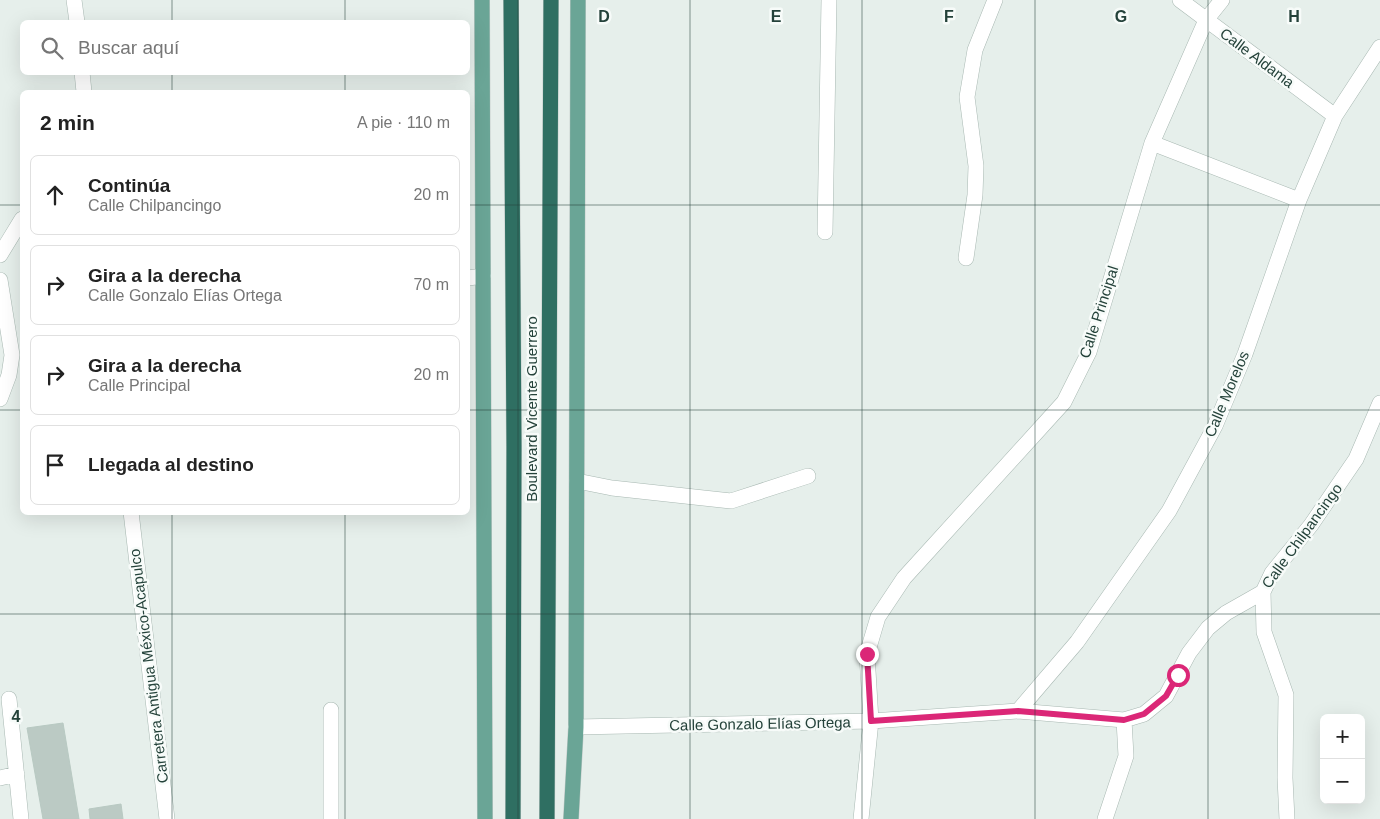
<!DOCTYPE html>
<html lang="es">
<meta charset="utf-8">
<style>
body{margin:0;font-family:Arial,sans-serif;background:#f2f2f2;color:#222}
.controls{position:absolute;right:15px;bottom:15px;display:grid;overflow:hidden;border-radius:8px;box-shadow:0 5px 20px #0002}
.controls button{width:45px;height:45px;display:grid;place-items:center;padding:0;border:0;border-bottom:1px solid #e0e0e0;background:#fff;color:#222;font:25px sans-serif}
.stop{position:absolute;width:15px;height:15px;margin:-11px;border:4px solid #db2777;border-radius:50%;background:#fff}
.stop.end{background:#db2777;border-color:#fff;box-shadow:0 1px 5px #0008}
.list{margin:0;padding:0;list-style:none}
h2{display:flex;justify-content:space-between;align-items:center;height:65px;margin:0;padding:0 20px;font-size:21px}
h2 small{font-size:16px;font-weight:400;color:#767676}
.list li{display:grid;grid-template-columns:32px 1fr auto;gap:15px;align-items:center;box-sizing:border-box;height:80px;margin:0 10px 10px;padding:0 10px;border:1px solid #e0e0e0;border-radius:8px}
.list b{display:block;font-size:19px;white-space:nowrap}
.list p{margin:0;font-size:16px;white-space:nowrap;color:#767676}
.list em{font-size:16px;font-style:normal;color:#767676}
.icon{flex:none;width:28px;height:28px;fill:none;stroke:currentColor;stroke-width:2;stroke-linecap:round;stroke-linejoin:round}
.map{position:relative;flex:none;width:1380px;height:819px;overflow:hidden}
.search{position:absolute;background:#fff;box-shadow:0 5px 20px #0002;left:20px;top:20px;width:450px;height:55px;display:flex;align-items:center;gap:12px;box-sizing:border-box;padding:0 18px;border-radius:8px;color:#767676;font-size:19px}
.panel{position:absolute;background:#fff;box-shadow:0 5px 20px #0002;left:20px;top:90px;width:450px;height:425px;border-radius:8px}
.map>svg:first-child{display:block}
.building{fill:#bbcac4;stroke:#b8c9c2}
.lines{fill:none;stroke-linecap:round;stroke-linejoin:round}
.minor-casing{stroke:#a8b8b2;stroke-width:16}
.major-casing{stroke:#c2cac8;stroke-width:16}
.highway-casing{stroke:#c2cac8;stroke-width:16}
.minor{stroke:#fff;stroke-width:15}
.major{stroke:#6aa596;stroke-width:15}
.highway{stroke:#2f6f62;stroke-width:15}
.route{stroke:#db2777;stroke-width:6}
.grid{fill:none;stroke:#24423a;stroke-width:1;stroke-opacity:0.55}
.labels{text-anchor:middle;stroke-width:5;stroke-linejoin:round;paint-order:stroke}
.street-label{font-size:15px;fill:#24423a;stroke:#f7fbf9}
.grid-label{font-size:16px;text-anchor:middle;font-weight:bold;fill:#24423a;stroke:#f7fbf9;stroke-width:5;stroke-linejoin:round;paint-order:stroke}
</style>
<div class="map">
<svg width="1380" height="819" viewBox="0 0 1380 819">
<rect width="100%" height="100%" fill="#e6efeb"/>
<!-- building -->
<path class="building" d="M63 723 79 819H43L27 728Z
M121 804 123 819H90L89 809Z"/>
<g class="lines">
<!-- minor casing -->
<g class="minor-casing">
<path id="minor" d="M74 0 77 22
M1180 0 1335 116
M82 72 84 92
M1152 143 1299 200
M825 232 829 0
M0 255 22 219
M966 258 975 195 976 166 967 97 975 50 995 0
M468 278 483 276
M0 280 12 355 9 375 0 399
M577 481 612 488 731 501 808 476
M131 512 167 819
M1263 592 1264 632 1286 695 1285 778 1287 819
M9 699 21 819
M1018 711 1077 642 1169 511 1215 426 1245 354 1299 200 1335 116 1380 47
M576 727 871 721 1018 711 1124 720 1144 714 1166 696 1189 653 1208 628 1226 613 1263 592 1272 573 1311 525 1356 459 1380 403
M0 778 17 774
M331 819V710
M861 819 871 721 867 654 878 617 904 578 1064 402 1089 352 1152 143 1206 20 1222 0
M1105 819 1126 756 1124 720"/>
</g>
<!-- major casing -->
<g class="major-casing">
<path id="major" d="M482 0 485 819
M571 819 576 727 578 0"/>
</g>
<!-- highway casing -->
<g class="highway-casing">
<path id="highway" d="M511 0 514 446 513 819
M547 819 551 0"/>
</g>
<!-- minor -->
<use href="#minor" class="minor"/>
<!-- major -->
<use href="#major" class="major"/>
<!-- highway -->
<use href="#highway" class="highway"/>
</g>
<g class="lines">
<!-- route -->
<path class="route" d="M867 654 871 721 1018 711 1124 720 1144 714 1166 696 1178 675"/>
</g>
<!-- grid -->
<path class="grid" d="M172 0V22M345 0V22M518 0V819M690 0V819M862 0V819M1035 0V819M1208 0V819M172 72V92M345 72V92M0 205H22M468 205H1380M0 410H22M468 410H1380M172 512V819M345 512V819M0 614H1380"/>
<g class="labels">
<!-- street labels -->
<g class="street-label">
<text transform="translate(1257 58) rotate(37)" y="5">Calle Aldama</text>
<text transform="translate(1099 312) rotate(-72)" y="5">Calle Principal</text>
<text transform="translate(1227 394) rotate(-67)" y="5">Calle Morelos</text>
<text transform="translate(532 409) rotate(-90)" y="5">Boulevard Vicente Guerrero</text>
<text transform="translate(1302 536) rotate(-54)" y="5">Calle Chilpancingo</text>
<text transform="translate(149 666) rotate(-97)" y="5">Carretera Antigua México-Acapulco</text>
<text transform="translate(760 724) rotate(-1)" y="5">Calle Gonzalo Elías Ortega</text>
</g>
</g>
<g class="grid-label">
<text x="604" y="22">D</text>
<text x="776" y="22">E</text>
<text x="949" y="22">F</text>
<text x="1121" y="22">G</text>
<text x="1294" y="22">H</text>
<text x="16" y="722">4</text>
</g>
</svg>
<div class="controls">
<button>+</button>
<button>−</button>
</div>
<div class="stop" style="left:1178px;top:675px"></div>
<div class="stop end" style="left:867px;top:654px"></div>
<div class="search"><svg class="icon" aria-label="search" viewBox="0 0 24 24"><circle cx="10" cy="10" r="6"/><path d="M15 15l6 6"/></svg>Buscar aquí</div>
<section class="panel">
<h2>2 min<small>A pie · 110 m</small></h2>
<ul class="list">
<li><svg class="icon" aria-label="ahead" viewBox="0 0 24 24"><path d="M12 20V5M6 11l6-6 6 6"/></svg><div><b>Continúa</b><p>Calle Chilpancingo</p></div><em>20 m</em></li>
<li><svg class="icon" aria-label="right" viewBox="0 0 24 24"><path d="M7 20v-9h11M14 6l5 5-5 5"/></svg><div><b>Gira a la derecha</b><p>Calle Gonzalo Elías Ortega</p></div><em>70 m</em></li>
<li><svg class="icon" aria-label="right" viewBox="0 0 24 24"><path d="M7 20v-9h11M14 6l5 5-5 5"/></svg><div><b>Gira a la derecha</b><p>Calle Principal</p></div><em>20 m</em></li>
<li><svg class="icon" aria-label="arrive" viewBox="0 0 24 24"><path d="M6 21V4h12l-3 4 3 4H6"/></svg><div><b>Llegada al destino</b></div></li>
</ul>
</section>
</div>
